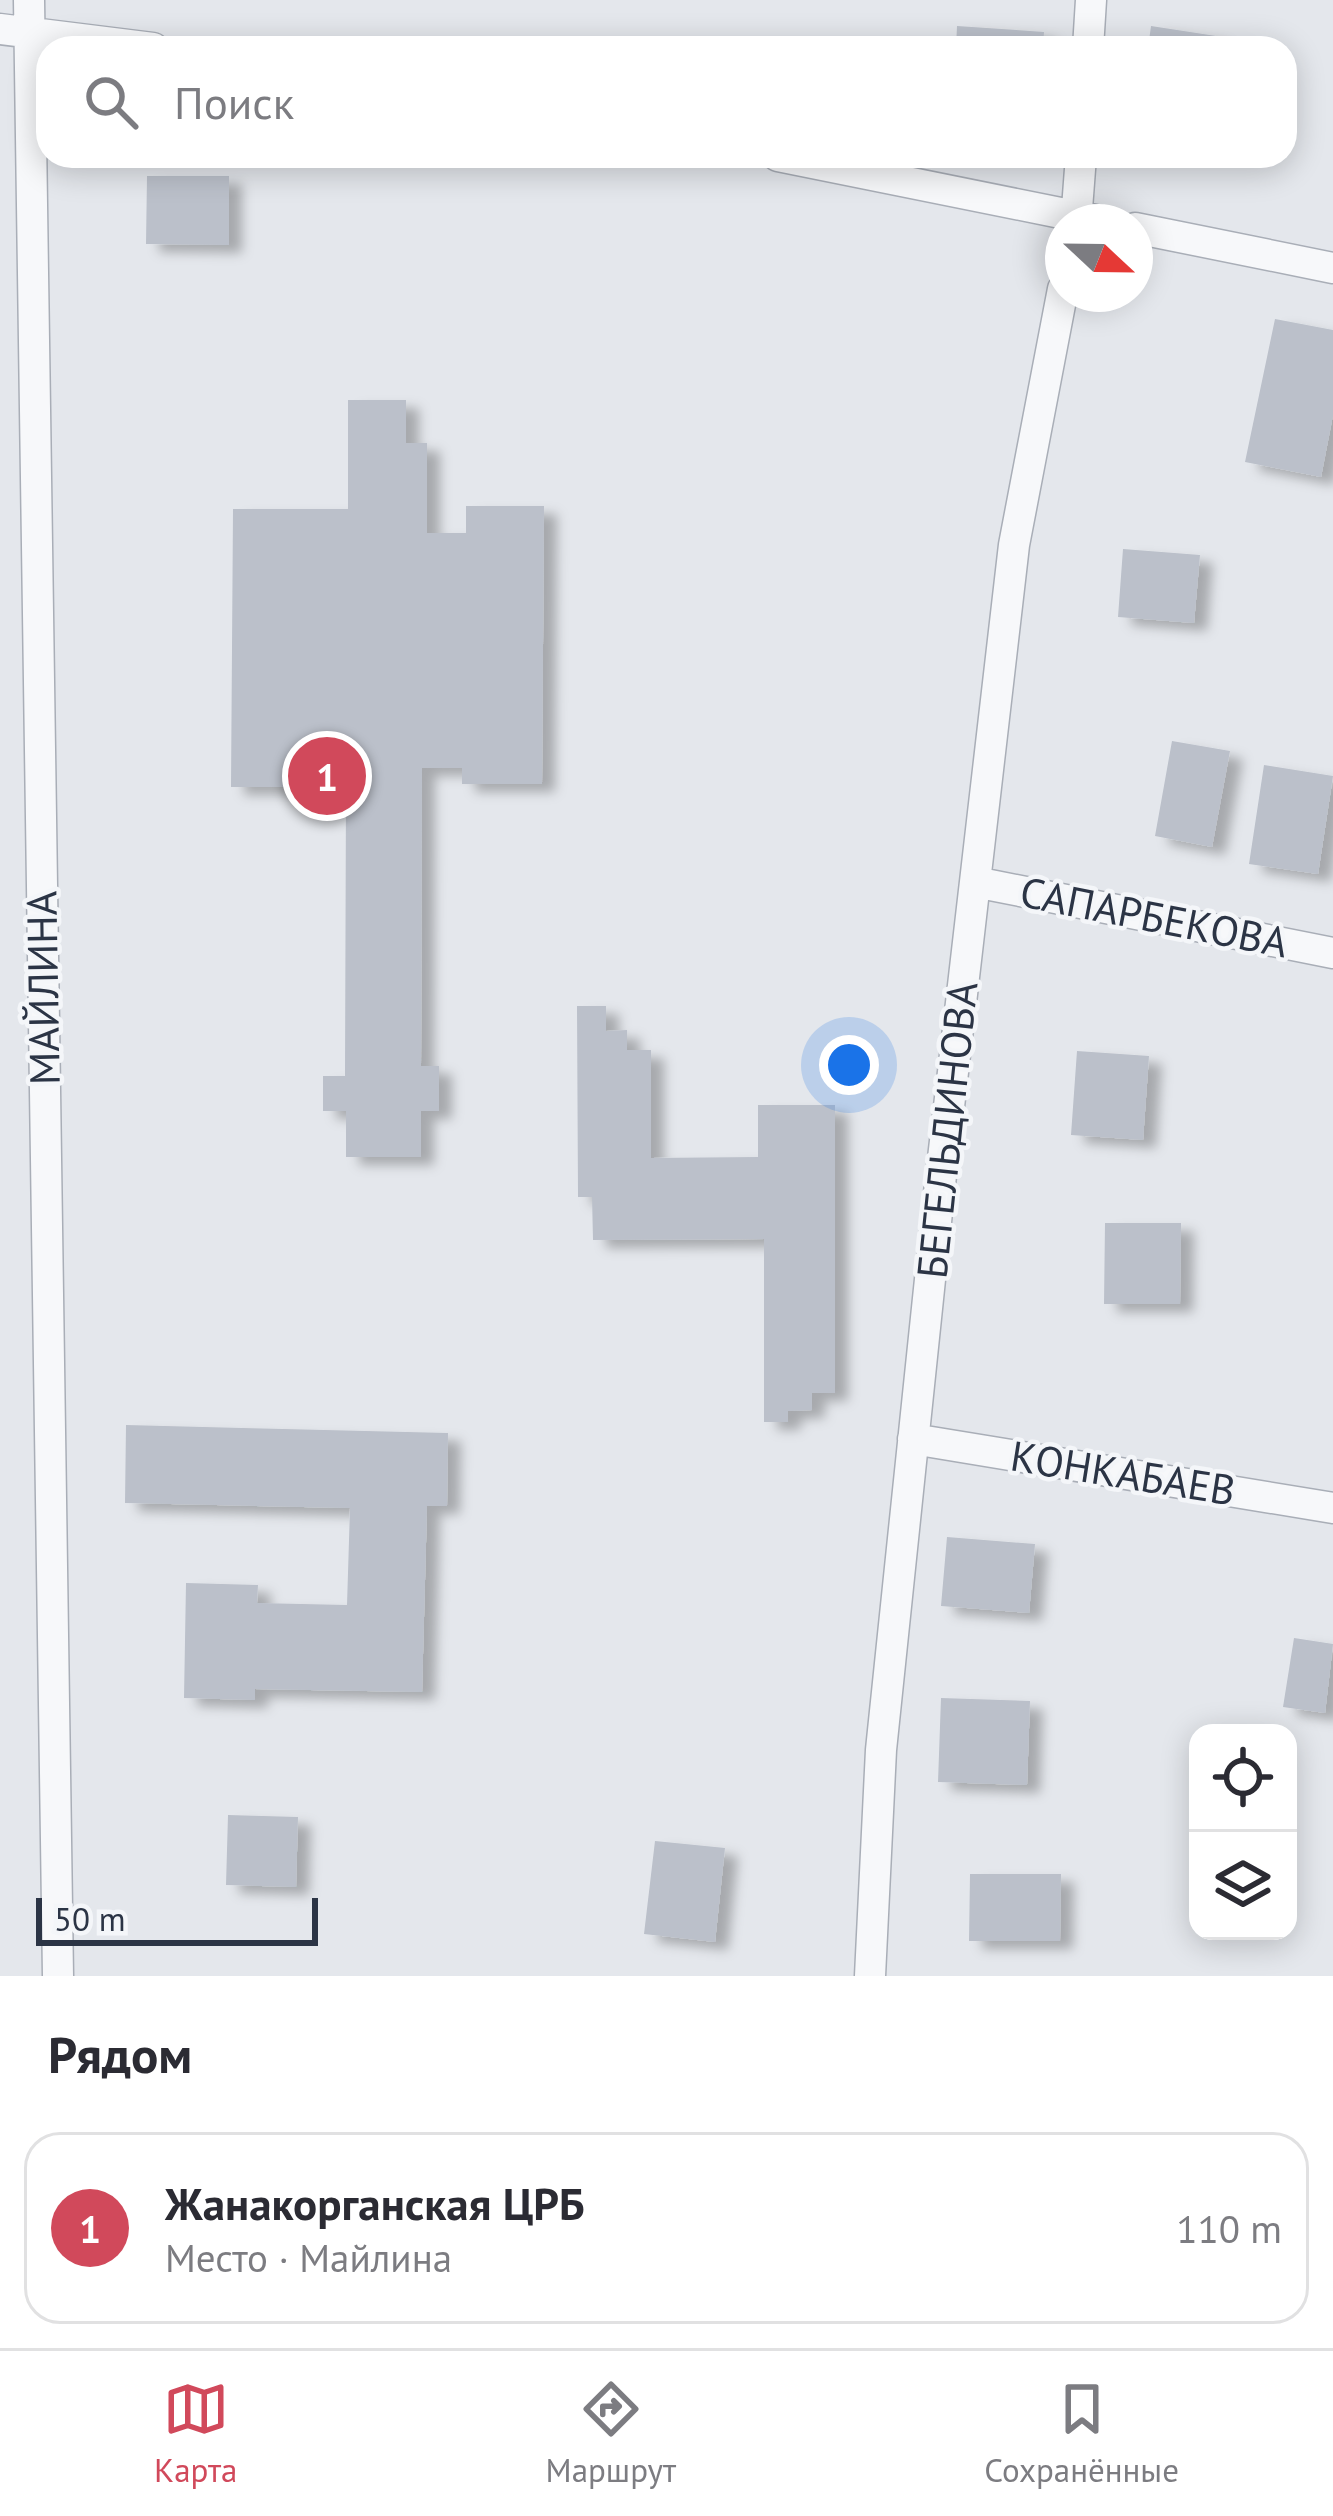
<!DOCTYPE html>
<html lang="ru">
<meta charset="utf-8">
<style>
body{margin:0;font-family:"PT Sans",sans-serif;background:#f2f2f3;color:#2b2b33}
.controls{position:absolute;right:36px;bottom:36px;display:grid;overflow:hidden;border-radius:24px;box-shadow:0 6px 30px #0003}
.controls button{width:108px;height:108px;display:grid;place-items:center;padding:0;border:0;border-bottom:3px solid #e1e1e2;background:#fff;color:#2b2b33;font:60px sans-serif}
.compass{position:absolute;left:1045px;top:204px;width:108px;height:108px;border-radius:50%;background:#fff;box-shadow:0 6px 30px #0003;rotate:112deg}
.scale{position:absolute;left:36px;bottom:30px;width:282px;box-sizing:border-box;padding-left:12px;border:6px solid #2b3445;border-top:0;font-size:33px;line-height:42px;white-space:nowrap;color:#2b3445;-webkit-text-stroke:9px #f4f6f9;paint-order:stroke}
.you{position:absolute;left:849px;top:1065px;width:42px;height:42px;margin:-30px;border:9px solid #fff;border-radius:50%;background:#1a73e8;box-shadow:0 0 0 18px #1a73e833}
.badge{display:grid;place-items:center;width:78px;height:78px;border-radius:50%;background:#d1495b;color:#fff;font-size:39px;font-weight:700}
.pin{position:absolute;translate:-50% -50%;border:6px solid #fff;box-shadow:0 3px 12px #0006}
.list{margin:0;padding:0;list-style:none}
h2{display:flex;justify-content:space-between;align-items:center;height:156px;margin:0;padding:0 48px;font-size:51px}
h2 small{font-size:39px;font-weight:400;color:#7c7c81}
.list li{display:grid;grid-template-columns:78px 1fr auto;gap:36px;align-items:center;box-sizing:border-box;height:192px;margin:0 24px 24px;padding:0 24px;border:3px solid #e1e1e2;border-radius:36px}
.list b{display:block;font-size:45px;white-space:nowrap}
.list p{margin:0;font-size:39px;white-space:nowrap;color:#7c7c81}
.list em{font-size:39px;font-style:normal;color:#7c7c81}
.icon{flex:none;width:66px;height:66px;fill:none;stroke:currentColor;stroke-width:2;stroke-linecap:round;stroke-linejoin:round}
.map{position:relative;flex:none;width:1333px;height:1976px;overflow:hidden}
.search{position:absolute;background:#fff;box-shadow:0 6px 30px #0003;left:36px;right:36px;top:36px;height:132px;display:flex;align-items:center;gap:30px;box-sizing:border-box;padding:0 42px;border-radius:36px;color:#7c7c81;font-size:45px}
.sheet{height:372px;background:#fff}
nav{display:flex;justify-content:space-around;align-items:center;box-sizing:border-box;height:168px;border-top:3px solid #e1e1e2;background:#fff;font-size:33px;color:#7c7c81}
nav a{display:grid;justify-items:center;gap:6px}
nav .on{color:#d1495b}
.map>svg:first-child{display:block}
.building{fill:#bbc0ca;filter:url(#shadow)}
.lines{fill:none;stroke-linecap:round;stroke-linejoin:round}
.street-casing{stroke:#a9aeb7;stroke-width:33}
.street{stroke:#f7f8fa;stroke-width:30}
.labels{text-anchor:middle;stroke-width:9;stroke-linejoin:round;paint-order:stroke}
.street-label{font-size:42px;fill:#2b3445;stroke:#f4f6f9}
</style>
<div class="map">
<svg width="1333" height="1976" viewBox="0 0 1333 1976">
<defs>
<filter id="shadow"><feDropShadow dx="13" dy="8" stdDeviation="6" flood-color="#0004"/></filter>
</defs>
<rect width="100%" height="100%" fill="#e4e7ec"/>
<!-- building -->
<path class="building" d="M957 26 1044 32 1043 48H956Z
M1151 26 1216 36 1214 48H1148Z
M147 176H229V245L146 244Z
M1275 319 1333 330V415L1321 477 1245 462Z
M348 400H406V443H427V533H466V506H544L542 784H462V768H422L421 1066H439V1111H421V1157H346V1111H323V1076H345L346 787H231L233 509H348Z
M1123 549 1200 555 1194 623 1118 617Z
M1172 741 1230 751 1212 847 1155 836Z
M1264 765 1333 776 1318 874 1249 864Z
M577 1006H606V1031L627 1030V1050H651V1158L758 1157V1105H835V1393H812V1410L788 1411V1422H764V1239L593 1240 592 1197H578Z
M1077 1051 1149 1056 1143 1140 1071 1135Z
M1105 1223H1181L1180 1304H1104Z
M126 1425 448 1433 447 1506H427L422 1692 255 1689V1700L184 1698 186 1583 258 1585 257 1603 347 1605 350 1508 125 1503Z
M947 1537 1035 1544 1029 1613 941 1606Z
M1294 1638 1333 1644 1325 1713 1283 1707Z
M941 1698 1030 1701 1027 1785 938 1782Z
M228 1815 298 1817 296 1887 226 1885Z
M655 1841 725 1848 715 1942 644 1934Z
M970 1874H1061L1060 1941H969Z"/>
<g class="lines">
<!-- street casing -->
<g class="street-casing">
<path id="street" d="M29 0 58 1976
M0 29 153 48
M1088 48 1091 0
M778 156 1105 222
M1076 222 1081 156
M1135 228 1333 268
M975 882 1333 953
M913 1439 1333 1508
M870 1976 881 1750 939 1193 1014 545 1063 289"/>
</g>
<!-- street -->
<use href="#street" class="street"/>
</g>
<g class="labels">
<!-- street labels -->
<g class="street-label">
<text transform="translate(1154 917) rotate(11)" y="15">САПАРБЕКОВА</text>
<text transform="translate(43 988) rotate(-91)" y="15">МАЙЛИНА</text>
<text transform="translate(947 1130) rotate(-84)" y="15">БЕГЕЛЬДИНОВА</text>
<text transform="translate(1123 1473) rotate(9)" y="15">КОНКАБАЕВ</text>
</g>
</g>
</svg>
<div class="controls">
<button><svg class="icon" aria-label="locate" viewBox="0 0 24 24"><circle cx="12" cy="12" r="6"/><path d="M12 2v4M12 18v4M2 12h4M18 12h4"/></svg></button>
<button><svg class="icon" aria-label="layers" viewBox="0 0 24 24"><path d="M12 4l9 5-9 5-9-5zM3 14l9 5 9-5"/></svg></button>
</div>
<svg class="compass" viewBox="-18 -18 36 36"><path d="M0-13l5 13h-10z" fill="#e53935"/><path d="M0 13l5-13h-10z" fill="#7c7c81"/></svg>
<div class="scale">50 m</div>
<div class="you"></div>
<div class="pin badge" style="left:327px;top:776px">1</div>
<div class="search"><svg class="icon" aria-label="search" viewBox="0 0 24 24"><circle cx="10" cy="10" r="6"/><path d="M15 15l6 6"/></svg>Поиск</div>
</div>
<section class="sheet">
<h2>Рядом<small></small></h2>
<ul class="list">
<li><span class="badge">1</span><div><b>Жанакорганская ЦРБ</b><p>Место · Майлина</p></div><em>110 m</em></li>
</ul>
</section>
<nav>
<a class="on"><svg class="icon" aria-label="map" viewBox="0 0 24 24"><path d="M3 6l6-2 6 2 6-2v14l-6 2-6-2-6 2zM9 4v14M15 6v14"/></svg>Карта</a>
<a><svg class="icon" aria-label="directions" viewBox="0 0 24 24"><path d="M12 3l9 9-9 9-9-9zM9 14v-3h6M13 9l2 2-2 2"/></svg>Маршрут</a>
<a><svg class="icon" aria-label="saved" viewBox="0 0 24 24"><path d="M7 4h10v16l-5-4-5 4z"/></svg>Сохранённые</a>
</nav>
